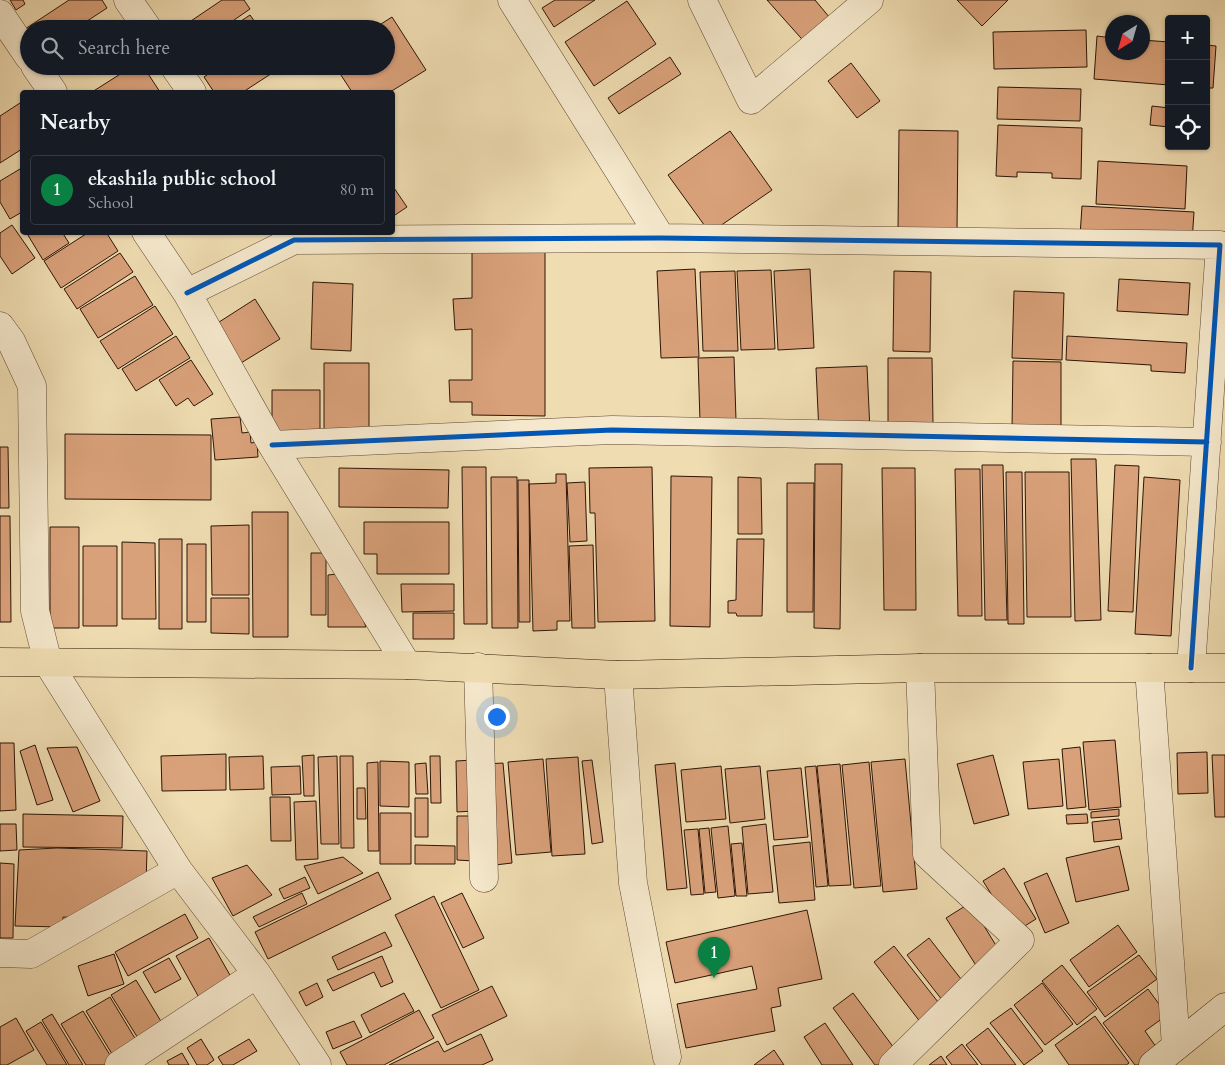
<!DOCTYPE html>
<meta charset="utf-8">
<style>
body{margin:0;font-family:Cardo,serif;background:#20242c;color:#f1f3f6}
.controls{position:absolute;right:15px;top:15px;display:grid;overflow:hidden;border-radius:5px;box-shadow:0 1px 4px #0004}
.controls button{width:45px;height:45px;display:grid;place-items:center;padding:0;border:0;border-bottom:1px solid #363941;background:#171b24;color:#f1f3f6;font:25px sans-serif}
.compass{position:absolute;left:1105px;top:15px;width:45px;height:45px;border-radius:50%;background:#171b24;box-shadow:0 1px 4px #0004;rotate:217deg}
.you{position:absolute;left:496px;top:716px;width:18px;height:18px;margin:-12px;border:4px solid #fff;border-radius:50%;background:#1a73e8;box-shadow:0 0 0 8px #1a73e833}
.badge{display:grid;place-items:center;width:32px;height:32px;border-radius:50%;background:#0b8043;color:#fff;font-size:16px;font-weight:700}
.pin{position:absolute;translate:-50% -41px;filter:drop-shadow(0 1px 2px #0008)}
.pin::after{content:'';position:absolute;top:26px;width:18px;height:15px;background:inherit;clip-path:polygon(0 0,100% 0,50% 100%)}
.list{margin:0;padding:0;list-style:none}
h2{display:flex;justify-content:space-between;align-items:center;height:65px;margin:0;padding:0 20px;font-size:21px}
h2 small{font-size:16px;font-weight:400;color:#9ea1a6}
.list li{display:grid;grid-template-columns:32px 1fr auto;gap:15px;align-items:center;box-sizing:border-box;height:70px;margin:0 10px 10px;padding:0 10px;border:1px solid #363941;border-radius:5px}
.list b{display:block;font-size:19px;white-space:nowrap}
.list p{margin:0;font-size:16px;white-space:nowrap;color:#9ea1a6}
.list em{font-size:16px;font-style:normal;color:#9ea1a6}
.icon{flex:none;width:28px;height:28px;fill:none;stroke:currentColor;stroke-width:2;stroke-linecap:round;stroke-linejoin:round}
.map{position:relative;flex:none;width:1225px;height:1065px;overflow:hidden}
.search{position:absolute;background:#171b24;box-shadow:0 1px 4px #0004;left:20px;top:20px;width:375px;height:55px;display:flex;align-items:center;gap:12px;box-sizing:border-box;padding:0 18px;border-radius:28px;color:#9ea1a6;font-size:19px}
.panel{position:absolute;background:#171b24;box-shadow:0 1px 4px #0004;left:20px;top:90px;width:375px;height:145px;border-radius:5px}
.map>svg:first-child{display:block}
.building{fill:#d9a17a;stroke:#2e1506}
.lines{fill:none;stroke-linecap:round;stroke-linejoin:round}
.street-casing{stroke:#5e4731;stroke-width:29}
.secondary-casing{stroke:#2e1506;stroke-width:29}
.primary-casing{stroke:#2e1506;stroke-width:29}
.street{stroke:#f5e8cc;stroke-width:28}
.secondary{stroke:#f5e8cc;stroke-width:28}
.primary{stroke:#efdcb1;stroke-width:28}
.cycleway-casing{stroke:#f5e8cc;stroke-width:8}
.cycleway{stroke:#0057b8;stroke-width:5}
</style>
<div class="map">
<svg width="1225" height="1065" viewBox="0 0 1225 1065">
<rect width="100%" height="100%" fill="#efdcb1"/>
<filter id="stains"><feTurbulence type="fractalNoise" baseFrequency=".004" numOctaves="4"/><feColorMatrix values="0 0 0 0 .2 0 0 0 0 .09 0 0 0 0 .02 0 0 0 .5 -.17"/></filter>
<radialGradient id="worn" r=".72"><stop offset=".6" stop-color="#630" stop-opacity="0"/><stop offset="1" stop-color="#630" stop-opacity=".3"/></radialGradient>
<!-- building -->
<path class="building" d="M10 0H23L25 4 16 10Z
M69 0H102L107 8 75 29H29V41L22 31Z
M222 0H244L250 9 221 29H179Z
M555 0H595L554 27 542 8Z
M767 0H815L835 24 809 47Z
M957 0H1008L982 26Z
M627 1 656 44 594 86 565 42Z
M250 15 260 29H229Z
M392 17 426 70 390 92H352L335 66H386V29H373Z
M1086 30 1087 67 994 69 993 32Z
M1097 36 1112 38V52H1142V40L1169 42V85L1094 79Z
M1206 45 1216 46 1213 88H1206Z
M670 57 681 74 619 114 608 98Z
M851 63 880 101 857 118 828 81Z
M133 66H143L160 92H92Z
M220 66H283L243 92H214L204 77Z
M998 87 1081 89 1080 121 997 119Z
M20 103 22 107V149L0 163V116Z
M1152 106 1169 108V127L1150 125Z
M998 125 1082 128 1081 179 1052 178V173L1017 172V177L996 176Z
M899 130 958 131 957 231 898 230Z
M730 131 772 190 710 233 668 175Z
M1098 161 1187 166 1185 209 1096 204Z
M20 169 22 174V212L10 219 0 202V181Z
M392 185 407 207 392 217Z
M1082 206 1194 212 1192 242 1080 236Z
M12 225 35 258 12 274 0 256V233Z
M26 232H62L69 243 43 260Z
M89 232H106L118 251 61 288 44 261Z
M472 248H545V416L472 415V402H450L449 380H472V329L455 330 453 299 472 298Z
M120 253 133 272 77 309 64 289Z
M695 269 699 357 661 358 657 271Z
M810 269 814 348 778 350 774 271Z
M771 270 775 349 741 350 737 271Z
M735 271 738 351H703L700 272Z
M894 271 931 272 930 352 893 351Z
M135 276 153 305 98 338 80 309Z
M1119 279 1190 283 1188 315 1117 311Z
M313 282 353 284 351 351 311 349Z
M1014 291 1064 293 1062 360 1012 358Z
M255 299 280 339 241 363 216 324Z
M155 306 173 334 118 369 100 341Z
M176 336 190 358 136 391 122 369Z
M1067 336 1187 343 1185 373 1151 371V365L1066 360Z
M734 357 736 420 700 421 698 358Z
M888 358H932L933 424 888 423Z
M191 360 213 394 194 406 188 398 176 406 159 380Z
M1013 361 1061 362V428H1012Z
M324 363H369V435H324Z
M867 366 870 431 819 433 816 368Z
M272 390H320V441H272Z
M240 417 242 433 250 432 251 443 257 442 258 457 215 460 211 419Z
M65 434 211 435V500L65 499Z
M0 447H8L9 508H0Z
M1071 459H1096L1101 620 1075 621Z
M815 464H842L840 629 814 628Z
M982 465H1003L1007 620H985Z
M1115 465 1139 466 1133 612 1108 611Z
M462 467H486L487 624H464Z
M652 467 655 621 598 622 595 513H590L589 468Z
M339 468 449 470 448 508 339 507Z
M882 468H915L916 610H884Z
M955 469H980L982 616H958Z
M1006 472H1022L1024 624H1008Z
M1025 472H1069L1071 617H1027Z
M556 474H566L570 621H557V630L533 631 529 484 556 483Z
M671 476 712 477 710 627 670 626Z
M491 477H517L518 628H492Z
M738 477 761 478 762 534H738Z
M1144 477 1180 480 1171 636 1135 634Z
M518 480H529L530 622H519Z
M585 482 587 541 570 542 567 483Z
M787 483H814L813 612H787Z
M252 512H288V637H253Z
M0 516H10L11 622H0Z
M364 522H449V574H377V554H364Z
M249 525V595H212L211 526Z
M50 527H79V628H50Z
M159 539H182V629H159Z
M737 539H764L762 616H737L736 613H728V601L736 600Z
M122 542 155 543 156 619H122Z
M187 544H206V622H187Z
M593 545 595 628H572L569 546Z
M83 546H117V626H83Z
M311 553H326V615H311Z
M347 573 366 627H328V575Z
M401 584H454V611L402 612Z
M211 598H249V634L211 633Z
M413 613H454V639H413Z
M1115 740 1121 807 1089 810 1083 742Z
M0 743H14L16 810 0 811Z
M35 745 53 800 37 805 20 751Z
M77 747 100 801 73 812 47 748Z
M1080 747 1086 807 1067 809 1062 749Z
M1207 752 1208 793 1178 794 1177 753Z
M226 754V790L162 791 161 756Z
M314 755V796H304L302 756Z
M993 755 1009 815 974 824 957 764Z
M1212 755H1225V817H1215Z
M263 756 264 789 230 790 229 757Z
M337 756 339 844H321L318 757Z
M340 756H353L354 848H341Z
M430 756H440L441 803H431Z
M578 757 585 854 552 856 546 759Z
M543 759 551 852 516 855 508 762Z
M905 759 917 889 883 892 871 762Z
M1059 759 1063 806 1028 809 1023 762Z
M473 760 474 811 457 812 456 761Z
M592 760 603 842 592 844 582 761Z
M380 761 409 762V807L380 806Z
M378 762 379 851H368L367 763Z
M869 762 881 886 854 888 842 765Z
M426 763 428 794H416L415 764Z
M503 763 512 863 495 865 486 764Z
M675 763 687 888 667 890 655 765Z
M840 764 851 885 829 886 817 766Z
M300 766 301 794 272 795 271 767Z
M721 766 726 819 686 822 681 770Z
M760 766 765 819 730 823 725 769Z
M816 766 828 886 816 887 805 767Z
M801 768 808 837 774 840 767 771Z
M357 788H365L366 819H357Z
M270 797H290L291 841H271Z
M415 798H428V837H415Z
M316 801 318 859 296 860 294 802Z
M1119 809V816L1091 818V812Z
M380 813H411V864H380Z
M23 814 123 816 122 848 23 847Z
M1087 814 1088 823 1067 824 1066 815Z
M457 816H474V861L457 860Z
M1119 819 1122 839 1094 842 1092 822Z
M0 824H16L17 850 0 851Z
M766 824 773 892 748 894 742 827Z
M728 826 735 896 718 898 711 828Z
M709 828 716 892 705 893 699 829Z
M698 829 704 894 691 895 684 830Z
M810 842 815 900 779 903 773 846Z
M742 843 747 896H736L731 844Z
M415 845 455 846V864H415Z
M1119 846 1129 890 1076 902 1066 858Z
M57 848 147 851 146 884H125V898L84 918 63 917V927L15 926 19 850Z
M343 857 363 873 318 894 304 866Z
M0 863 14 864 13 938H0Z
M247 865 272 895 233 916 212 878Z
M1004 868 1036 919 1015 932 983 881Z
M378 872 391 899 268 959 255 932Z
M1047 873 1069 923 1045 933 1024 883Z
M305 877 310 888 284 899 279 889Z
M302 893 307 904 259 927 253 917Z
M462 893 484 938 463 948 441 903Z
M434 896 479 990 441 1008 395 915Z
M970 903 1000 952 977 967 946 918Z
M807 910 822 979 778 988 781 1006 771 1008 775 1031 686 1048 677 1004 757 989 752 966 675 983 666 942Z
M185 914 198 938 128 976 115 952Z
M1118 925 1137 952 1089 987 1070 960Z
M385 932 392 946 338 970 332 957Z
M209 938 235 984 202 1003 176 956Z
M929 938 968 988 946 1005 907 955Z
M894 946 942 1007 921 1023 874 962Z
M114 954 124 984 88 996 78 966Z
M1139 955 1157 979 1105 1017 1087 992Z
M382 956 393 982 381 987 374 972 333 991 327 980Z
M169 958 181 979 155 993 143 972Z
M1062 965 1097 1009 1077 1025 1042 981Z
M136 980 165 1028 141 1043 111 995Z
M317 983 323 997 306 1006 299 992Z
M1042 983 1073 1024 1045 1045 1014 1005Z
M492 986 507 1016 447 1045 432 1015Z
M1148 989 1167 1015 1145 1031 1161 1054 1145 1065H1135L1103 1023Z
M404 993 414 1011 370 1033 361 1015Z
M853 993 900 1056 888 1065H875L833 1008Z
M110 997 139 1045 115 1059 86 1011Z
M1011 1008 1043 1051 1024 1065 990 1023Z
M419 1010 434 1038 384 1065H347L340 1052Z
M83 1011 113 1060 105 1065H86L61 1024Z
M52 1014 83 1065H69L42 1020Z
M1095 1016 1129 1063 1126 1065H1069L1055 1045Z
M16 1018 34 1050 7 1065H0V1027Z
M354 1021 362 1037 333 1049 326 1032Z
M41 1022 67 1065H47L26 1031Z
M825 1023 853 1065H822L804 1037Z
M988 1028 1016 1065H982L966 1045Z
M481 1034 493 1060 482 1065H389L438 1041 444 1052Z
M201 1039 214 1060 207 1065H197L187 1048Z
M249 1039 257 1051 233 1065H223L218 1057Z
M962 1044 978 1065H952L946 1057Z
M774 1050 784 1065H754Z
M182 1053 189 1065H169L167 1061Z
M941 1056 947 1065H929Z"/>
<g class="lines">
<!-- street casing -->
<g class="street-casing">
<path id="street" d="M128 0 148 29
M512 0 661 238
M702 0 751 100 869 0
M0 14 29 57
M35 66 53 92
M174 66 192 92
M146 232 187 293 272 445 407 665
M187 293 294 240 661 238 1220 245 1191 668
M0 326 11 341 32 386 35 611 48 663 178 870 257 974 317 1065
M272 445 612 430 1207 442
M478 667 484 878
M1149 668 1176 1046
M618 675 633 883 667 1057
M0 953 31 954 178 870
M119 1065 257 974
M893 1065 1020 940 927 854 920 668"/>
</g>
<!-- secondary casing -->
<g class="secondary-casing">
<path id="secondary" d="M1153 1065 1225 1007"/>
</g>
<!-- primary casing -->
<g class="primary-casing">
<path id="primary" d="M0 662 407 665 618 675 920 668H1225"/>
</g>
<!-- street -->
<use href="#street" class="street"/>
<!-- secondary -->
<use href="#secondary" class="secondary"/>
<!-- primary -->
<use href="#primary" class="primary"/>
<!-- cycleway casing -->
<g class="cycleway-casing">
<path id="cycleway" d="M187 293 294 240 661 238 1220 245 1191 668
M272 445 612 430 1207 442"/>
</g>
<!-- cycleway -->
<use href="#cycleway" class="cycleway"/>
</g>
<rect width="100%" height="100%" filter="url(#stains)"/>
<rect width="100%" height="100%" fill="url(#worn)"/>
</svg>
<div class="controls">
<button>+</button>
<button>−</button>
<button><svg class="icon" aria-label="locate" viewBox="0 0 24 24"><circle cx="12" cy="12" r="6"/><path d="M12 2v4M12 18v4M2 12h4M18 12h4"/></svg></button>
</div>
<svg class="compass" viewBox="-18 -18 36 36"><path d="M0-13l5 13h-10z" fill="#e53935"/><path d="M0 13l5-13h-10z" fill="#9ea1a6"/></svg>
<div class="you"></div>
<div class="pin badge" style="left:714px;top:978px">1</div>
<div class="search"><svg class="icon" aria-label="search" viewBox="0 0 24 24"><circle cx="10" cy="10" r="6"/><path d="M15 15l6 6"/></svg>Search here</div>
<section class="panel">
<h2>Nearby<small></small></h2>
<ul class="list">
<li><span class="badge">1</span><div><b>ekashila public school</b><p>School</p></div><em>80 m</em></li>
</ul>
</section>
</div>
